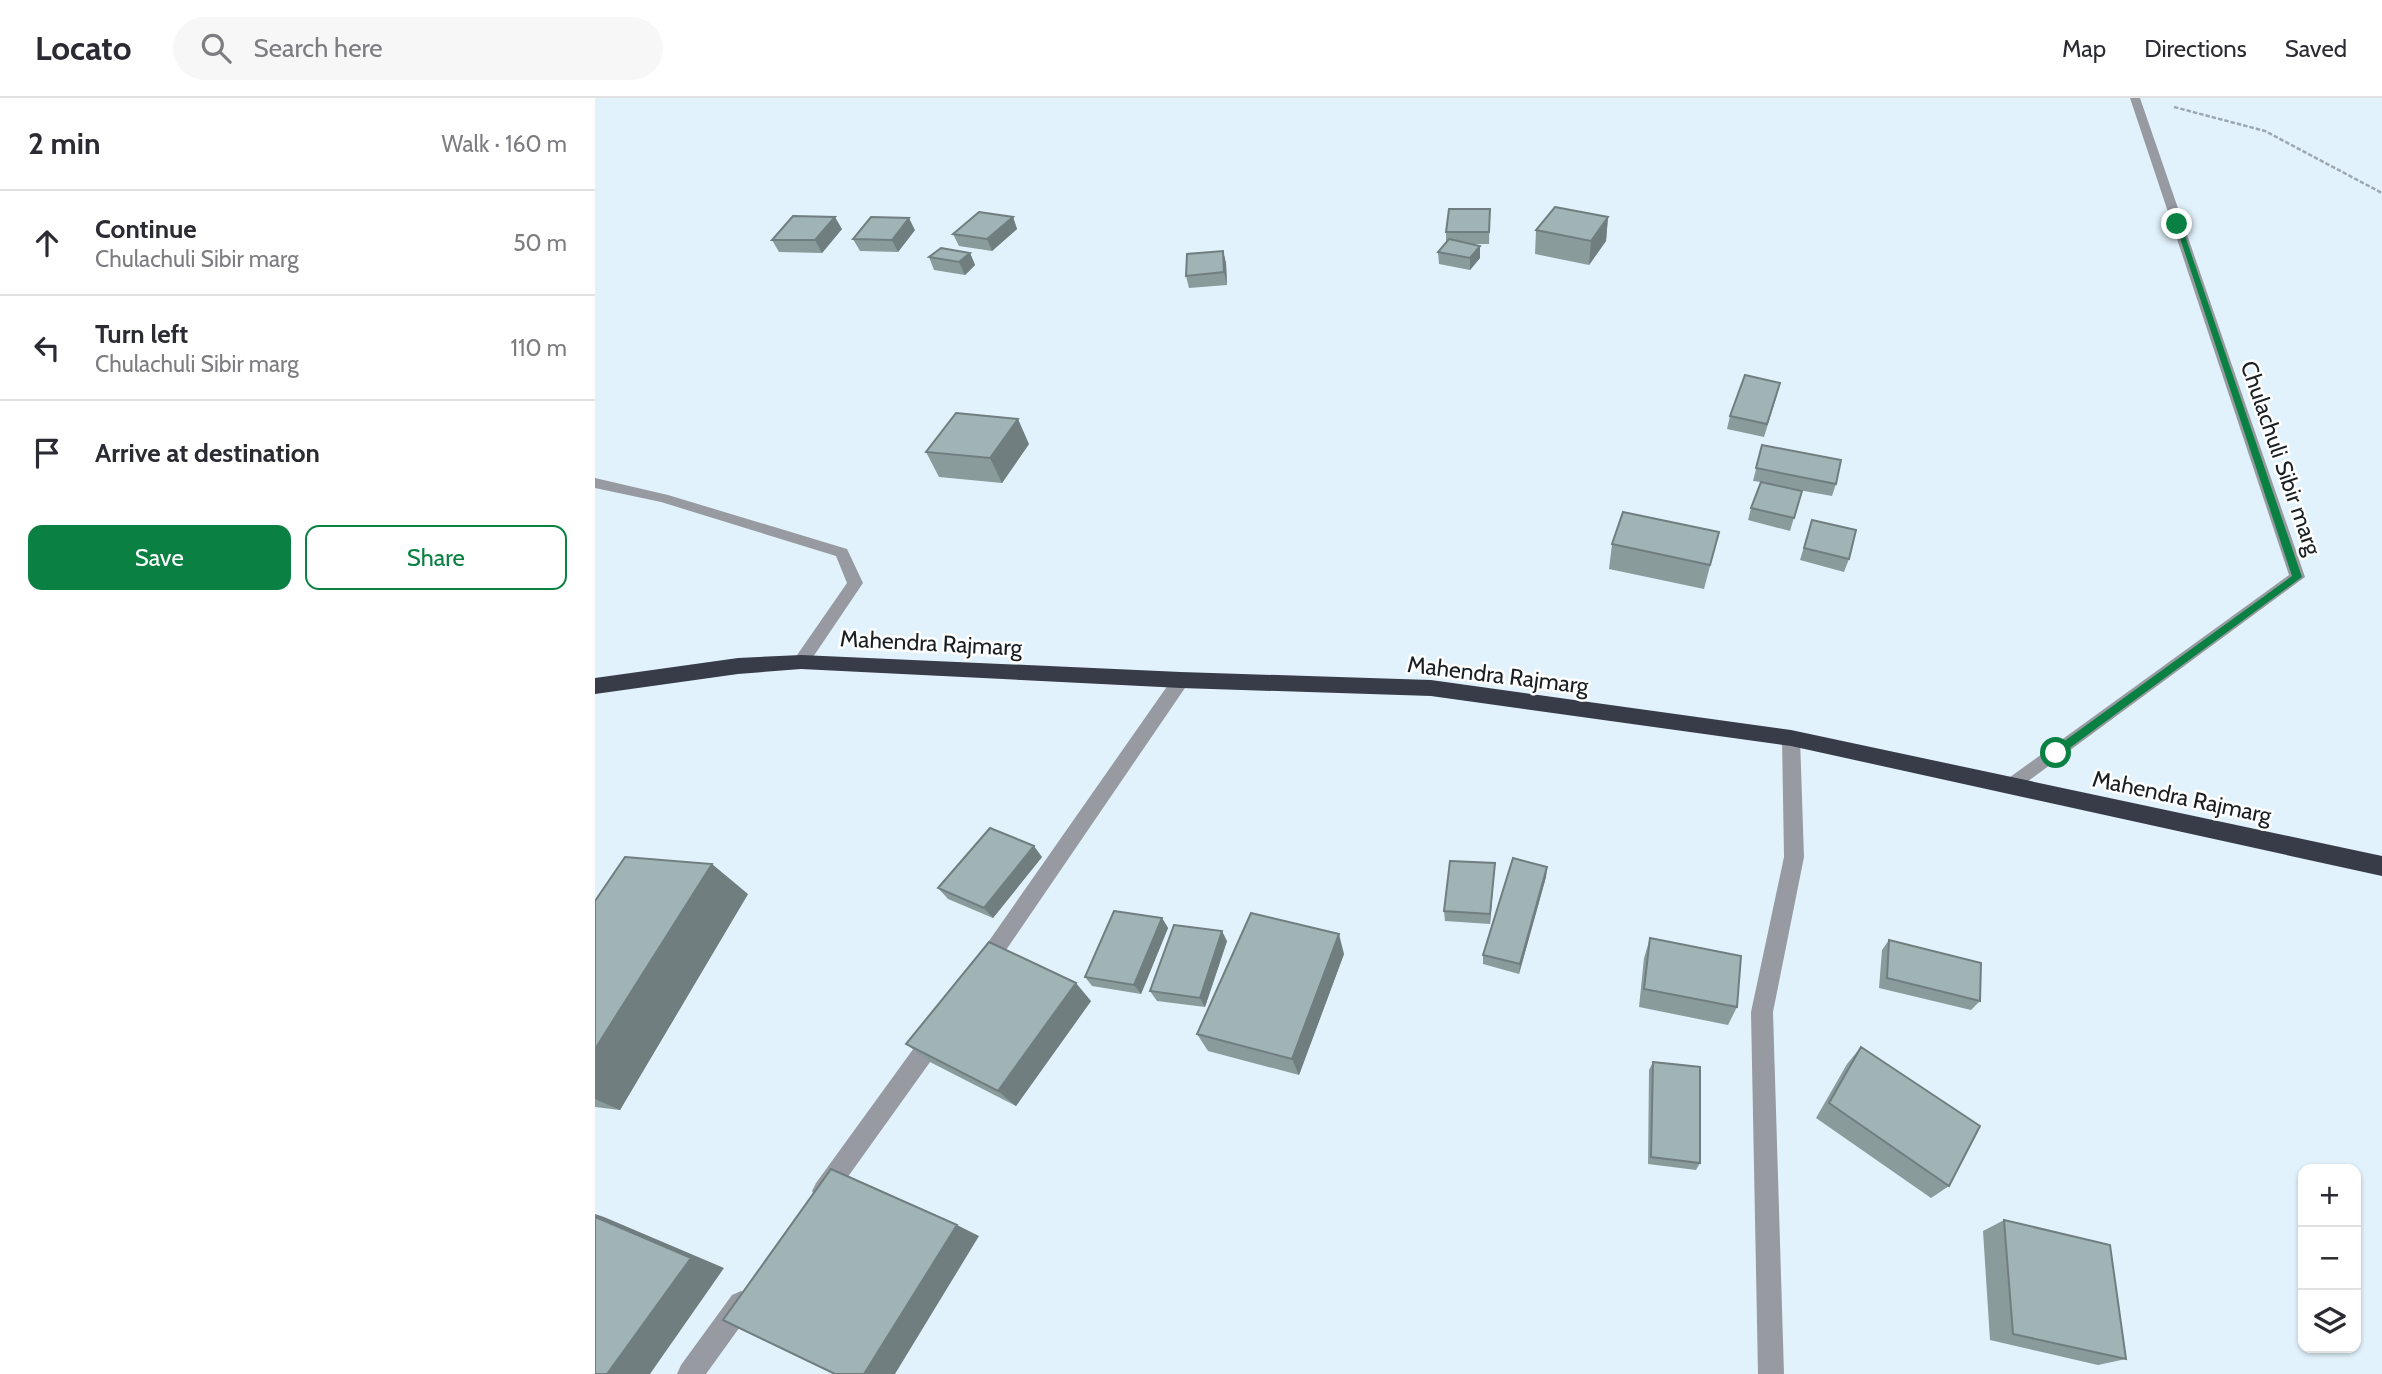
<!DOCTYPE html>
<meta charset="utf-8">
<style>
body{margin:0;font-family:Cabin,sans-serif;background:#f7f7f7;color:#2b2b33}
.controls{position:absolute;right:21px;bottom:21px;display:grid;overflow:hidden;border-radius:14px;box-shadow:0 2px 5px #0004}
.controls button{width:63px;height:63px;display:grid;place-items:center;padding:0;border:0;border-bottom:2px solid #e1e1e2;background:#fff;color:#2b2b33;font:35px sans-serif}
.stop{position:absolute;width:21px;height:21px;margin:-16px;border:5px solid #0b8043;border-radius:50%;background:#fff}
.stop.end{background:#0b8043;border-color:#fff;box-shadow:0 2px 7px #0008}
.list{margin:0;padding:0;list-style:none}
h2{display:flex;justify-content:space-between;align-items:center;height:91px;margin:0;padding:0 28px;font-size:30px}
h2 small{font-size:23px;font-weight:400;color:#7c7c81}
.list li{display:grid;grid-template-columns:46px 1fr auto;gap:21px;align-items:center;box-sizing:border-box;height:105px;padding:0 28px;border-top:2px solid #e1e1e2}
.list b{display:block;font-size:26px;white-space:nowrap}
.list p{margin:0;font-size:23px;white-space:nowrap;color:#7c7c81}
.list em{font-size:23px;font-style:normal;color:#7c7c81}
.actions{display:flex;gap:14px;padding:21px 28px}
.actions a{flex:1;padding:16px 0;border:2px solid #0b8043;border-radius:14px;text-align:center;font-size:24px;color:#0b8043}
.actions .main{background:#0b8043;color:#fff}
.icon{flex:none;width:38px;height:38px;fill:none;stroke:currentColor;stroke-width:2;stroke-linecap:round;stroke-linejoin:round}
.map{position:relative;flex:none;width:1787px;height:1276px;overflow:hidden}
header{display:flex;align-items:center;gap:42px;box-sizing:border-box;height:98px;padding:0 35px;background:#fff;border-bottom:2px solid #e1e1e2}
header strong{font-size:33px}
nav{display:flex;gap:38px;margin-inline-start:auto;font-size:24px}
.search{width:490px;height:63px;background:#f7f7f7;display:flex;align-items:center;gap:18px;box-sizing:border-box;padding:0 24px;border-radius:38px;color:#7c7c81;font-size:26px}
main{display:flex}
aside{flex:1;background:#fff}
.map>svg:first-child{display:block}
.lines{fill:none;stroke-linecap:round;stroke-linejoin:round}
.path{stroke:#9ba8b0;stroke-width:2.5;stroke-dasharray:4.5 2;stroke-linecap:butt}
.minor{fill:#979aa0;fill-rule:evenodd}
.highway{fill:#373c48;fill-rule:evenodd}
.wall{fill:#8a9b9c}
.shaded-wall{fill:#707e7f}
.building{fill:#a0b4b5;stroke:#707e7f;stroke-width:2}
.route{fill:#0b8043}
.labels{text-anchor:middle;stroke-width:5;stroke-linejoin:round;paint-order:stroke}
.street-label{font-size:23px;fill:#191f23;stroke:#fff}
</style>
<header>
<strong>Locato</strong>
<div class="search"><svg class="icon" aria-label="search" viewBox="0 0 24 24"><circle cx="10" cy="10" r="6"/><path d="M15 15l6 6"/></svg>Search here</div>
<nav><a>Map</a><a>Directions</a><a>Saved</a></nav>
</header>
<main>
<aside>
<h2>2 min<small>Walk · 160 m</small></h2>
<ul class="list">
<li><svg class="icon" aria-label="ahead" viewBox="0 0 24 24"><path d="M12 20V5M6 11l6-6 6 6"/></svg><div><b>Continue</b><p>Chulachuli Sibir marg</p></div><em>50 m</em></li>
<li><svg class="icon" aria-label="left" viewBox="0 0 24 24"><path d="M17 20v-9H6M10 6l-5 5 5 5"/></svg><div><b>Turn left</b><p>Chulachuli Sibir marg</p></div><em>110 m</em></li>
<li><svg class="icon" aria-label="arrive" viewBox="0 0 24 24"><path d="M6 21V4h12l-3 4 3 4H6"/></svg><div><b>Arrive at destination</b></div></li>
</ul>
<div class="actions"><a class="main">Save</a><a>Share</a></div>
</aside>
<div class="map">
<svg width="1787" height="1276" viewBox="0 0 1787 1276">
<rect width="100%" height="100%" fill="#e2f2fc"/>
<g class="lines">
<!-- path -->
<path class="path" d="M1579 9 1670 33 1787 95"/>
<!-- minor -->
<path class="minor" d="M1535 0H1545L1710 479 1417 695 1411 692 1408 687 1411 682 1694 477Z
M0 380 73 397 252 451 268 485 212 568H200L198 564 200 560 252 485 241 458 66 404 0 390Z
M586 576 592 577 594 582 592 587 396 874 389 877 382 874 379 867 382 860 580 577Z
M1196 633 1202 635 1205 640 1209 759 1178 914 1189 1276H1163L1156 914 1189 759 1187 640 1190 635Z
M340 928 348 932 351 939 348 946 237 1101 229 1105 221 1101 217 1093 221 1085 332 932Z
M146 1193 155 1197 159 1206 155 1215 111 1276H82L86 1267 137 1197Z"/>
<!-- highway -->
<path class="highway" d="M206 557 586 574 836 582 1196 632 1787 758V778L1196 648 836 598 586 590 206 571 143 576 0 596V580L143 560Z"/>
</g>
<!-- wall -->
<path class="wall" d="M895 111 894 146H878L885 148V160L875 172 844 166 843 154 851 144V134Z
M418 119 422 131 397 153 364 148 358 136Z
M1013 119 1011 143 994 167 940 156 941 132Z
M247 131 227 155 184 154 177 142Z
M320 132 303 154 265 153 258 141Z
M628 153 631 165 632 187 594 190 591 178Z
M375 155 380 167 370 177 339 172 334 159Z
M1182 297 1169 339 1132 331 1135 318Z
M434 346 407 385 344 379 331 354Z
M1167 347 1241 386 1237 398 1182 388 1207 393 1195 433 1153 422 1156 410 1166 384 1158 383Z
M1217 422 1254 461 1249 474 1205 462Z
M1124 434 1109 491 1014 471 1017 446Z
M447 759 398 820 353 801 343 790Z
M952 769 951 779 924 876 888 866V857Z
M899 776 895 826 850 823 849 813Z
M153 796 25 1012 0 1009V803Z
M567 820 573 830 546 896 497 888 490 879Z
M1055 840 1142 909 1133 927 1044 909 1049 860Z
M1294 842 1385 903 1376 912 1284 890 1287 852Z
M632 843 610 909 562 903 555 893Z
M749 856 704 977 613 953 602 936Z
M496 903 421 1008 333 963 311 946Z
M1266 949 1354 1088 1336 1100 1221 1020 1252 966Z
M1058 964 1105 1065 1101 1072 1053 1066 1054 972Z
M1409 1122 1531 1261 1503 1267 1395 1242 1388 1133Z"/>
<!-- shaded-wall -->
<path class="shaded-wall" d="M240 119 247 131 227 155 220 142Z
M418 119 422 131 397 153 392 141Z
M1013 119 1011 143 994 167 996 143Z
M314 120 320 132 303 154 297 142Z
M885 148V160L875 172V160Z
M628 153 631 165 632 187 629 174Z
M375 155 380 167 370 177 364 164Z
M423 321 434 346 407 385 395 360Z
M439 748 447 759 398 820 389 810Z
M900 765 899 776 895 826V816Z
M117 766 153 796 25 1012 0 1001V951Z
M952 769 951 779 924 876 925 866Z
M567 820 573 830 546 896 539 887Z
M627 833 632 843 610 909 605 900Z
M744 836 749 856 704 977 697 961Z
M481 885 496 903 421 1008 403 993Z
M0 1116 9 1119 129 1170 55 1276H12Z
M362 1127 384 1138 300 1276H269Z"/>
<!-- building -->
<path class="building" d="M960 109 1013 119 996 143 941 132Z
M854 111H895L894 134H851Z
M384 114 418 119 392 141 358 136Z
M198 118 240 119 220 142H177Z
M276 119 314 120 297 142 258 141Z
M854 141 885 148 875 160 843 154Z
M346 150 375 155 364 164 334 159Z
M628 153 629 174 591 178 592 156Z
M1150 277 1185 285 1172 326 1135 318Z
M361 315 423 321 395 360 331 354Z
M1167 347 1246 362 1241 386 1161 370Z
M1166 384 1207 393 1199 420 1156 410Z
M1028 414 1124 434 1115 467 1017 446Z
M1217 422 1261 432 1254 461 1209 450Z
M395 730 439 748 389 810 343 790Z
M30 759 117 766 0 951V803Z
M918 760 952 769 925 866 888 857Z
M855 763 900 765 895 816 849 813Z
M519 813 567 820 539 887 490 879Z
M656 815 744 836 697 961 602 936Z
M579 827 627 833 605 900 555 893Z
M1055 840 1146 858 1142 909 1049 891Z
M1294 842 1386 865 1385 903 1292 880Z
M394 844 481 885 403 993 311 946Z
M1266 949 1385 1028 1354 1088 1234 1005Z
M1058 964 1105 969V1065L1056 1059Z
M236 1071 362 1127 269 1276H240L128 1222Z
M0 1119 96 1160 12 1276H0Z
M1409 1122 1515 1147 1531 1261 1418 1236Z"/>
<!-- route -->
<path class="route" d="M1580 125 1586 126 1707 479 1461 660 1457 658V652L1697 478Z"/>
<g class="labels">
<!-- street labels -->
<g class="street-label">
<text transform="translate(1686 360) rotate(71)" y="8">Chulachuli Sibir marg</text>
<text transform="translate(336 545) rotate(3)" y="8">Mahendra Rajmarg</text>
<text transform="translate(903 577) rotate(7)" y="8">Mahendra Rajmarg</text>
<text transform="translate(1587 699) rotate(12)" y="8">Mahendra Rajmarg</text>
</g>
</g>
</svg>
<div class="controls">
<button>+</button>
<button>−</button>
<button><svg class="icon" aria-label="layers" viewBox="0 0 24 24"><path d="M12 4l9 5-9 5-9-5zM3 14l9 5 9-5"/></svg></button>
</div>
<div class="stop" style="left:1461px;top:655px"></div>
<div class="stop end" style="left:1582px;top:126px"></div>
</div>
</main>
